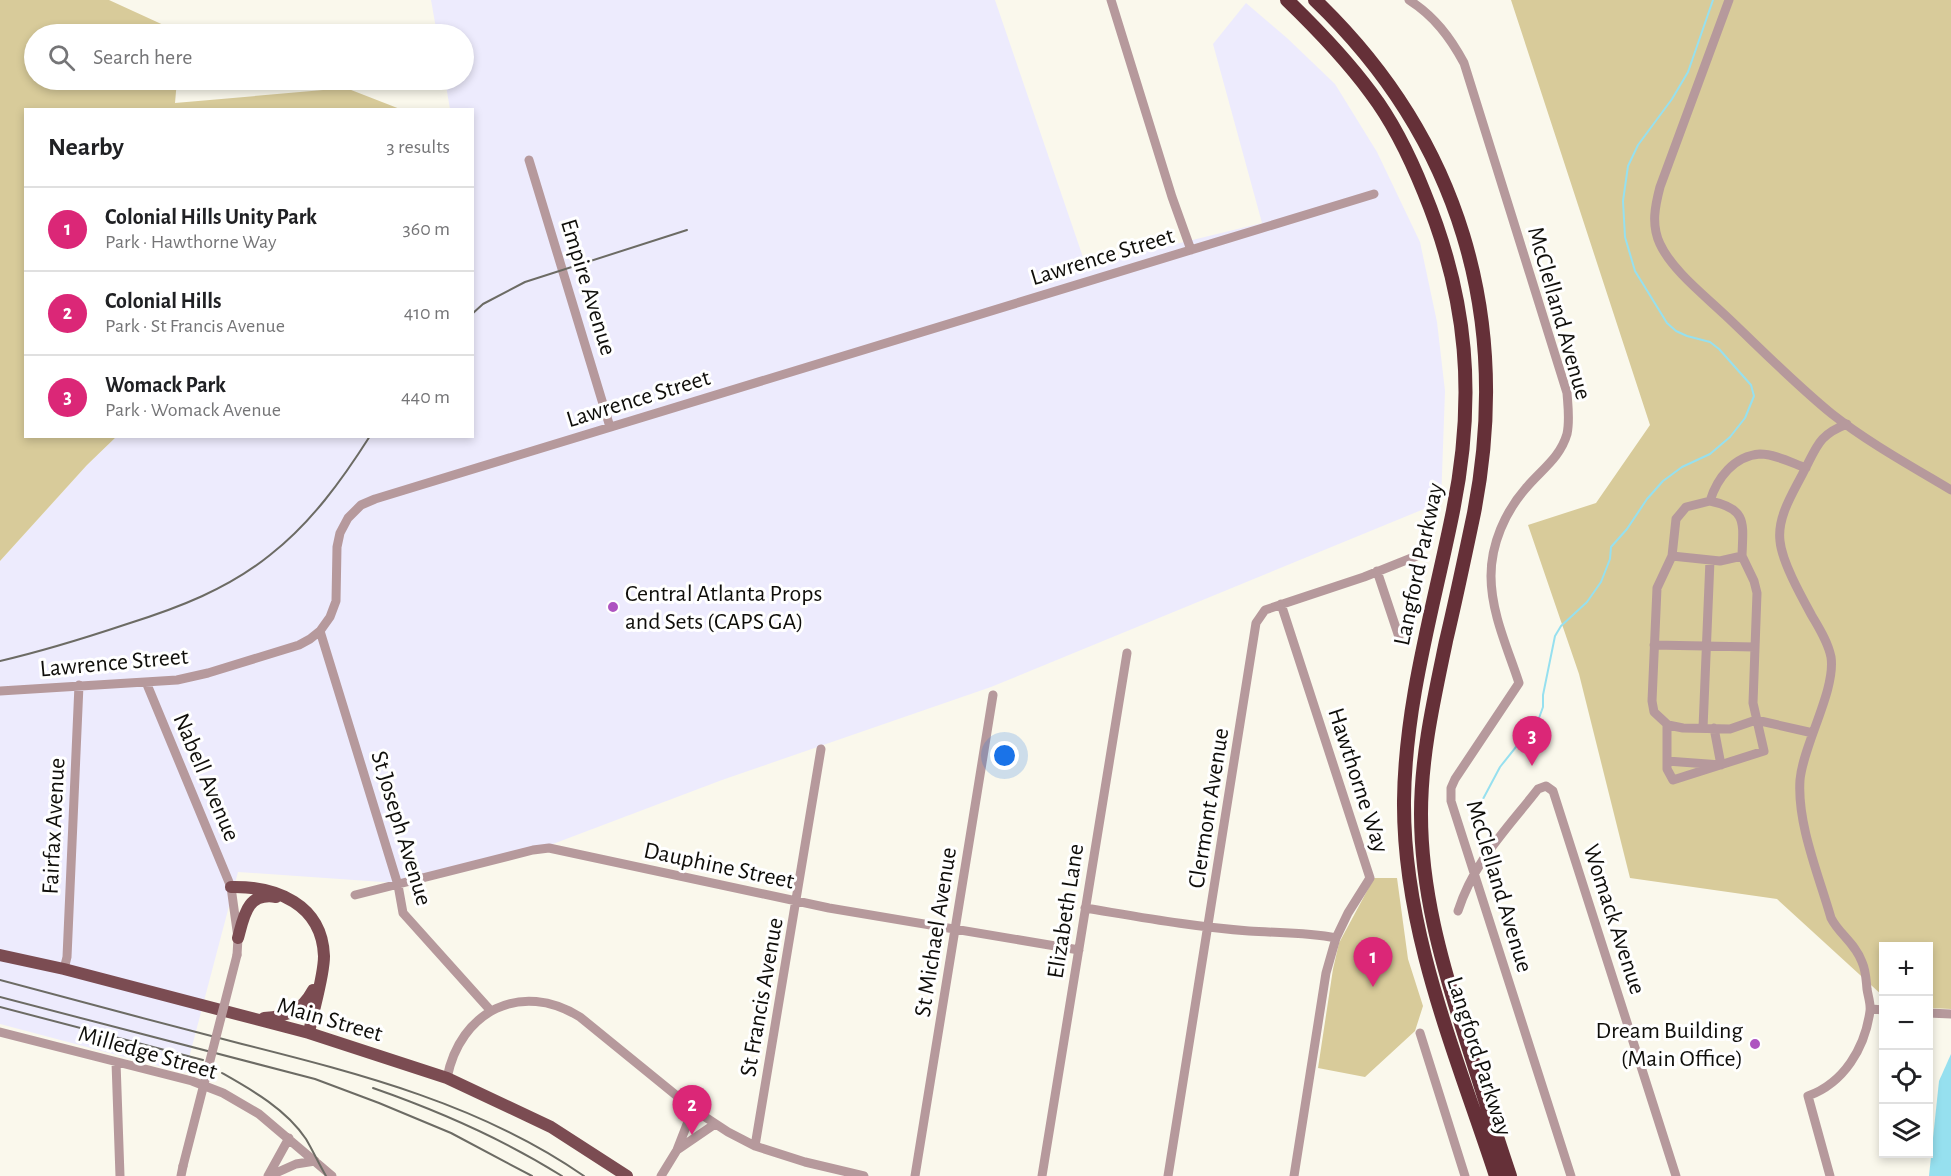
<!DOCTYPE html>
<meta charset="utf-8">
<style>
body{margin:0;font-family:"Alegreya Sans",sans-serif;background:#f6f6f6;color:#202124}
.controls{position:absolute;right:18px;bottom:18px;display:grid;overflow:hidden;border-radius:0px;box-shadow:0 3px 9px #0003}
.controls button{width:54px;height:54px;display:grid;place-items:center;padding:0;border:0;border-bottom:2px solid #e0e0e0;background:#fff;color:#202124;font:30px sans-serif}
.you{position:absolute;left:1005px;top:756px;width:21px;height:21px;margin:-15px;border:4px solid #fff;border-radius:50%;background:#1a73e8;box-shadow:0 0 0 9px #1a73e833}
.badge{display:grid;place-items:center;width:39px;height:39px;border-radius:50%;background:#db2777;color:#fff;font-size:20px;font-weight:700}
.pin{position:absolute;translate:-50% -50px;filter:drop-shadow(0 2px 3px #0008)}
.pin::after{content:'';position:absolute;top:32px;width:21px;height:18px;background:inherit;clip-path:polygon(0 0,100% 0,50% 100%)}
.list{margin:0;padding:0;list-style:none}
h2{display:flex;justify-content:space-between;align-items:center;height:78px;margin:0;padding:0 24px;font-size:26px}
h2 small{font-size:20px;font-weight:400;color:#757577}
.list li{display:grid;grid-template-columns:39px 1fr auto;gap:18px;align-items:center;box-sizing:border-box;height:84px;padding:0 24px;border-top:2px solid #e0e0e0}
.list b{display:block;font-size:22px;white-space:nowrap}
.list p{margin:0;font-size:20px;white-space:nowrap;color:#757577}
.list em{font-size:20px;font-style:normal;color:#757577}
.icon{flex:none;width:33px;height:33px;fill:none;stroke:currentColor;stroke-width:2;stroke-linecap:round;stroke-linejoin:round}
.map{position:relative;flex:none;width:1951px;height:1176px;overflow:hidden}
.search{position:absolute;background:#fff;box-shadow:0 3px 9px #0003;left:24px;top:24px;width:450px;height:66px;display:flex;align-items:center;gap:15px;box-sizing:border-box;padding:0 21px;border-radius:33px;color:#757577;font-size:22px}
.panel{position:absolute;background:#fff;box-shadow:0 3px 9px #0003;left:24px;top:108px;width:450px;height:330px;border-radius:0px}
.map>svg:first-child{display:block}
.industrial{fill:#edebfd}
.green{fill:#d8cb9a}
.water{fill:#96e0ef}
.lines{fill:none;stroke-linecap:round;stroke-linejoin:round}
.stream{stroke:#96e0ef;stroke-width:2}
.minor{stroke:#b6999c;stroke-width:9}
.major{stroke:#7b4c52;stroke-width:12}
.highway{stroke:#653038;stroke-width:14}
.rail{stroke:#6c6b64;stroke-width:2}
.minor-bridge{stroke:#b6999c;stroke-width:9}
.poi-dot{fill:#ae54c0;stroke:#fff;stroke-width:2}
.labels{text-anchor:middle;stroke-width:6;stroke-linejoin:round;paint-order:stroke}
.street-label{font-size:24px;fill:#0f0e0a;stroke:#fff}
.poi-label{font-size:24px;fill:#0f0e0a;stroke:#fff;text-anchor:start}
</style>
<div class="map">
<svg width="1951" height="1176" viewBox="0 0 1951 1176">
<rect width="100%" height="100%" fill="#faf8ec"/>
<!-- industrial -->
<path class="industrial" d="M431 0H995L1086 266 1262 223 1213 44 1246 3 1287 38 1335 84 1377 152 1420 242 1437 322 1445 391 1441 502 991 687 722 780 537 850 397 883 238 872 185 1073 0 1024V561L87 465 116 437 472 436V110L450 109 445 80H464V34H437Z"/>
<!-- green -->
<path class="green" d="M0 0H109L181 33 34 34V80H177L175 103 346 88 400 109 26 110V436L116 437 87 465 0 561Z
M1511 0H1951V1009L1929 1008 1928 946H1884L1883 996 1777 899 1630 878 1579 674 1528 525 1596 503 1650 425Z
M1374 878H1397L1408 959 1423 1006 1415 1031 1365 1077 1318 1068 1333 969 1339 943Z"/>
<!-- water -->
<path class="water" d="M1951 1054V1176H1929L1939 1081Z"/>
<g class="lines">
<!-- stream -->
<path class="stream" d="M1483 799 1500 767 1539 718 1543 707V695L1555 636 1561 626 1587 602 1601 582 1610 559 1611 547 1627 529 1647 499 1663 481 1682 467 1710 454 1730 437 1745 418 1754 396 1751 385 1719 349 1710 342 1687 336 1676 331 1667 323 1635 271 1625 237 1623 201 1628 166 1638 145 1672 99 1688 72 1713 0"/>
<!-- minor -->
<path class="minor" d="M1111 0 1172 197 1191 250
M1409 0C1434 16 1450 37 1464 63L1567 393C1568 407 1570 420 1567 434 1560 458 1541 470 1526 488 1505 512 1491 544 1491 576 1491 613 1508 649 1519 683L1455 779 1451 788V801L1571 1176
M1729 0 1660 187C1655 206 1651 225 1660 244 1672 270 1704 295 1725 315 1760 348 1794 383 1832 414 1869 443 1911 466 1951 490
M529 160 610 427
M1806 468C1792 463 1775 454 1760 454 1734 456 1717 478 1710 501L1686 507 1676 519 1672 556 1657 588 1652 701 1654 712 1668 725 1683 728 1730 729 1756 720 1813 733
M1672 556 1720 561 1742 556C1743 523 1748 509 1710 501
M1377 571 1399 637
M1281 604 1370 878 1348 913 1336 938 1326 973 1294 1176
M320 631 398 885 403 913 491 1011
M1654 645 1755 647
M146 682 231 887 238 938 237 955
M0 691 177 680 208 673 299 645 310 639 320 631 330 617 336 601 337 547 340 533 348 518 361 505 375 499 1374 194
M1667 724V769L1673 780 1764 751 1753 703 1757 593 1754 581 1742 556
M1703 728 1710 560
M1667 761 1721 765 1714 728
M355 895 533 850 549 848 829 908 1079 950
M1085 908C1140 917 1194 927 1249 931 1278 933 1307 932 1336 938
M1458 911C1474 861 1507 829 1538 789L1546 786 1553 791 1676 1176
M64 969 67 957 79 685
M1871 1009 1884 1010
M1928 1013 1951 1014
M0 1032 192 1081 223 1093 259 1114 332 1176
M1420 1033 1465 1176
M116 1062 120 1176
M447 1078C460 1011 521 980 580 1017L693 1109 728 1132 755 1146 805 1162 864 1176
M755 1146 821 749
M677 1150 715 1124
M181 1176 183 1166
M268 1176 289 1138
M269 1176 296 1164 315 1161
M661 1176 677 1150 693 1109
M915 1176 993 695
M1042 1176 1127 653
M1168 1176 1256 623 1265 610 1364 577 1419 555
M1830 1176 1808 1096C1844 1083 1865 1048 1870 1011 1871 1004 1868 996 1867 989 1866 979 1866 971 1862 962 1855 943 1839 934 1831 918 1819 876 1797 824 1800 780 1803 745 1836 690 1831 657 1828 642 1819 628 1812 616 1801 596 1782 562 1780 541 1777 517 1793 493 1803 473 1817 447 1818 435 1847 424"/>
<!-- major -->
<path class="major" d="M231 887C276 886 322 904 324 956 324 977 313 1010 309 1033
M238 938C244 916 247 892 276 897
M0 955 64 969 309 1033 447 1078 551 1127 627 1176
M264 1018C288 1016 301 1012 313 990"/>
<!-- highway -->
<path class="highway" d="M1287 0C1317 29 1346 59 1371 93 1393 122 1410 157 1424 192 1468 299 1476 397 1453 511 1434 606 1405 702 1404 801 1403 931 1456 1054 1496 1176
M1315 0C1460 139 1512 317 1474 513 1465 556 1456 599 1446 641 1434 699 1421 755 1421 814 1421 890 1441 961 1464 1033 1479 1081 1494 1129 1510 1176"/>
<!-- rail -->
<path class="rail" d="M472 314 483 304 525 282 687 230
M0 661C43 651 85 638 127 624 178 608 228 589 270 555 311 523 342 480 370 436
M0 980C81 1002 161 1023 242 1044 361 1074 482 1105 584 1176
M0 997 315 1079 379 1103 451 1133 532 1176
M0 1007 203 1060
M222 1073C252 1090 286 1109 306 1139 313 1151 319 1164 326 1176
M373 1088C439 1111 503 1139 562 1176"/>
<!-- minor-bridge -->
<path class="minor-bridge" d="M183 1166 237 955"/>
</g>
<!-- markers -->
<g class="poi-dot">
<circle cx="613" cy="607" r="6"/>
<circle cx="1755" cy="1044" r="6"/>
</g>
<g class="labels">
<!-- street labels -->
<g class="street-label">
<text transform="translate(1102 256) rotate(-17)" y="8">Lawrence Street</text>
<text transform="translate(589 287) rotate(73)" y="8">Empire Avenue</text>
<text transform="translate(1560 313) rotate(74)" y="8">McClelland Avenue</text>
<text transform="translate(638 398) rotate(-17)" y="8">Lawrence Street</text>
<text transform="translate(1418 564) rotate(-78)" y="8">Langford Parkway</text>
<text transform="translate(114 662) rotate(-5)" y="8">Lawrence Street</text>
<text transform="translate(207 777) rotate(67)" y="8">Nabell Avenue</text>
<text transform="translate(1359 780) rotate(72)" y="8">Hawthorne Way</text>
<text transform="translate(1208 808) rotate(-81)" y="8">Clermont Avenue</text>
<text transform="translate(53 826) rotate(-87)" y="8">Fairfax Avenue</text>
<text transform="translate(402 828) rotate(73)" y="8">St Joseph Avenue</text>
<text transform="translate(719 865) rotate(12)" y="8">Dauphine Street</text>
<text transform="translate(1500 886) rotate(73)" y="8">McClelland Avenue</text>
<text transform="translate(1065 911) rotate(-81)" y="8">Elizabeth Lane</text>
<text transform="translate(1615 919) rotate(72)" y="8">Womack Avenue</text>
<text transform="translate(935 932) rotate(-81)" y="8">St Michael Avenue</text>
<text transform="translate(761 997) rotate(-80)" y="8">St Francis Avenue</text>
<text transform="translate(330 1019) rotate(16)" y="8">Main Street</text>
<text transform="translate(148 1052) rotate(16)" y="8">Milledge Street</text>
<text transform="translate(1480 1056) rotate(72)" y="8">Langford Parkway</text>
</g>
<!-- poi labels -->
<g class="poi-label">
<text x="625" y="601">Central Atlanta Props<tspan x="625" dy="28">and Sets (CAPS GA)</tspan></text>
<text x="1743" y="1038" text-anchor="end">Dream Building<tspan x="1743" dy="28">(Main Office)</tspan></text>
</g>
</g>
</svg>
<div class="controls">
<button>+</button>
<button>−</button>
<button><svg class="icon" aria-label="locate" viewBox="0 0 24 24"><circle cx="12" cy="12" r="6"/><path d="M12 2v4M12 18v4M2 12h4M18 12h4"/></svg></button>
<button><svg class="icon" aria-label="layers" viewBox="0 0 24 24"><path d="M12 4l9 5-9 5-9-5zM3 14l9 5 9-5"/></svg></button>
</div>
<div class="you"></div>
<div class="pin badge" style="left:1373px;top:987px">1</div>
<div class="pin badge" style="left:692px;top:1135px">2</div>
<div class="pin badge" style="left:1532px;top:766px">3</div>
<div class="search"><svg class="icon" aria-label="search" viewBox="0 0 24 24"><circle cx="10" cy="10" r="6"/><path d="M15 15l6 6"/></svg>Search here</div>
<section class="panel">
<h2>Nearby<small>3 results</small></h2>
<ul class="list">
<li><span class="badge">1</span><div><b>Colonial Hills Unity Park</b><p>Park · Hawthorne Way</p></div><em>360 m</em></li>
<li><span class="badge">2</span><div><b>Colonial Hills</b><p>Park · St Francis Avenue</p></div><em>410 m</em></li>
<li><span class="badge">3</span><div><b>Womack Park</b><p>Park · Womack Avenue</p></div><em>440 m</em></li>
</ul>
</section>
</div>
